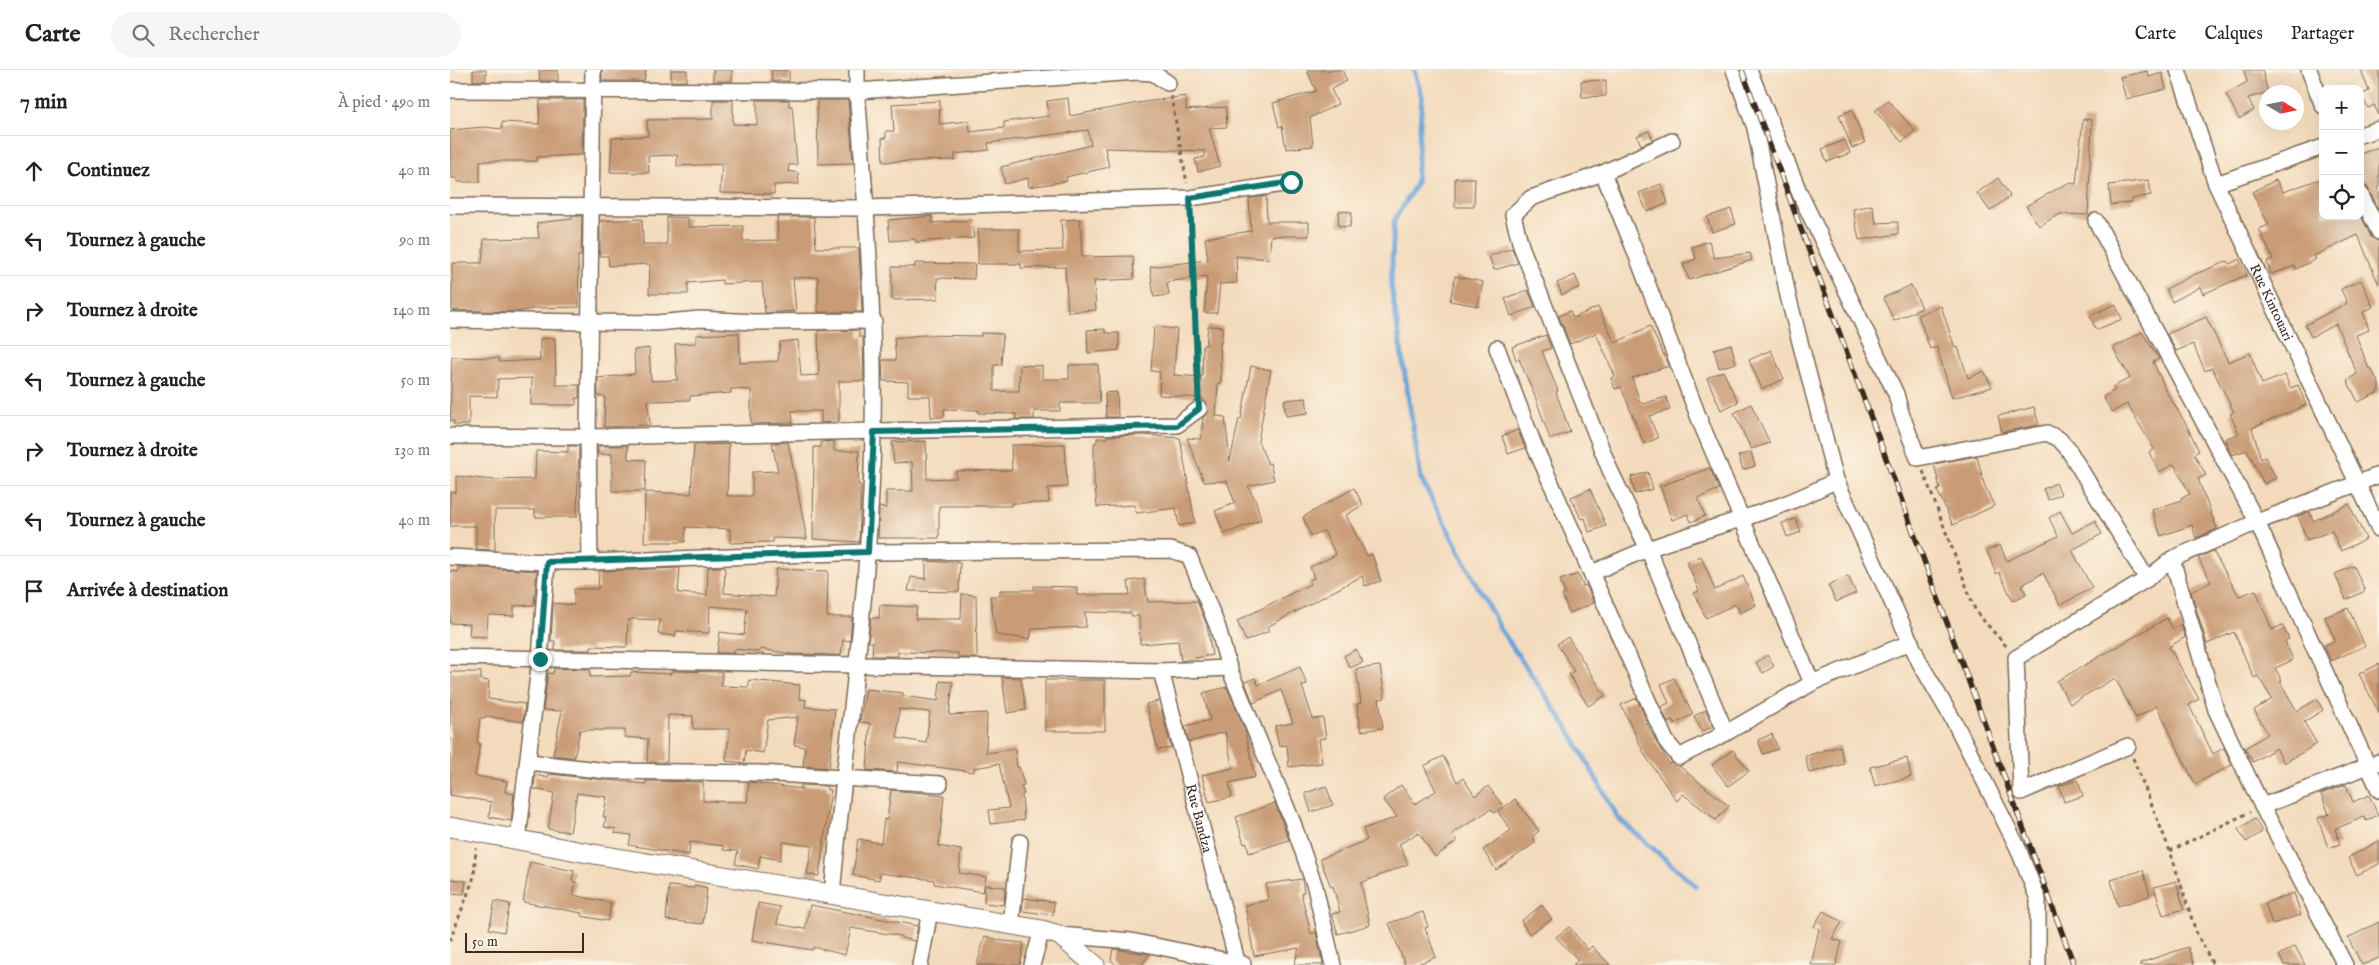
<!DOCTYPE html>
<html lang="fr">
<meta charset="utf-8">
<style>
body{margin:0;font-family:"IM FELL English",serif;background:#f6f6f6;color:#222}
.controls{position:absolute;right:15px;top:15px;display:grid;overflow:hidden;border-radius:10px;box-shadow:0 5px 20px #0002}
.controls button{width:45px;height:45px;display:grid;place-items:center;padding:0;border:0;border-bottom:1px solid #e0e0e0;background:#fff;color:#222;font:25px sans-serif}
.compass{position:absolute;left:1809px;top:15px;width:45px;height:45px;border-radius:50%;background:#fff;box-shadow:0 5px 20px #0002;rotate:100deg}
.scale{position:absolute;left:15px;bottom:12px;width:119px;box-sizing:border-box;padding-left:5px;border:2px solid #3b2a1e;border-top:0;font-size:14px;line-height:18px;white-space:nowrap;color:#3b2a1e;-webkit-text-stroke:4px #fcf5e5;paint-order:stroke}
.stop{position:absolute;width:15px;height:15px;margin:-11px;border:4px solid #0f766e;border-radius:50%;background:#fff}
.stop.end{background:#0f766e;border-color:#fff;box-shadow:0 1px 5px #0008}
.list{margin:0;padding:0;list-style:none}
h2{display:flex;justify-content:space-between;align-items:center;height:65px;margin:0;padding:0 20px;font-size:21px}
h2 small{font-size:16px;font-weight:400;color:#767676}
.list li{display:grid;grid-template-columns:32px 1fr auto;gap:15px;align-items:center;box-sizing:border-box;height:70px;padding:0 20px;border-top:1px solid #e0e0e0}
.list b{display:block;font-size:19px;white-space:nowrap}
.list em{font-size:16px;font-style:normal;color:#767676}
.icon{flex:none;width:28px;height:28px;fill:none;stroke:currentColor;stroke-width:2;stroke-linecap:round;stroke-linejoin:round}
.map{position:relative;flex:none;width:1929px;height:895px;overflow:hidden}
header{display:flex;align-items:center;gap:30px;box-sizing:border-box;height:70px;padding:0 25px;background:#fff;border-bottom:1px solid #e0e0e0}
header strong{font-size:24px}
nav{display:flex;gap:28px;margin-inline-start:auto;font-size:18px}
.search{width:350px;height:45px;background:#f6f6f6;display:flex;align-items:center;gap:12px;box-sizing:border-box;padding:0 18px;border-radius:28px;color:#767676;font-size:19px}
main{display:flex}
aside{flex:1;background:#fff}
.map>svg:first-child{display:block}
.lines{fill:none;stroke-linecap:round;stroke-linejoin:round}
.stream{stroke:#6aa3d9;stroke-width:5}
.building{fill:#c99b76;fill-rule:evenodd}
.minor-casing{stroke:#7b6855;stroke-width:18}
.tertiary-casing{stroke:#7b6855;stroke-width:21}
.path{stroke:#7b6855;stroke-width:3;stroke-dasharray:4 4;stroke-linecap:butt}
.minor{stroke:#fff;stroke-width:15}
.tertiary{stroke:#fff;stroke-width:19}
.rail-casing{stroke:#3b2a1e;stroke-width:5.5}
.rail{stroke:#fcf5e5;stroke-width:4;stroke-dasharray:11;stroke-linecap:butt}
.route{stroke:#0f766e;stroke-width:6}
.labels{text-anchor:middle;stroke-width:5;stroke-linejoin:round;paint-order:stroke}
.street-label{font-size:14px;fill:#3b2a1e;stroke:#fcf5e5}
</style>
<header>
<strong>Carte</strong>
<div class="search"><svg class="icon" aria-label="search" viewBox="0 0 24 24"><circle cx="10" cy="10" r="6"/><path d="M15 15l6 6"/></svg>Rechercher</div>
<nav><a>Carte</a><a>Calques</a><a>Partager</a></nav>
</header>
<main>
<aside>
<h2>7 min<small>À pied · 490 m</small></h2>
<ul class="list">
<li><svg class="icon" aria-label="ahead" viewBox="0 0 24 24"><path d="M12 20V5M6 11l6-6 6 6"/></svg><div><b>Continuez</b></div><em>40 m</em></li>
<li><svg class="icon" aria-label="left" viewBox="0 0 24 24"><path d="M17 20v-9H6M10 6l-5 5 5 5"/></svg><div><b>Tournez à gauche</b></div><em>90 m</em></li>
<li><svg class="icon" aria-label="right" viewBox="0 0 24 24"><path d="M7 20v-9h11M14 6l5 5-5 5"/></svg><div><b>Tournez à droite</b></div><em>140 m</em></li>
<li><svg class="icon" aria-label="left" viewBox="0 0 24 24"><path d="M17 20v-9H6M10 6l-5 5 5 5"/></svg><div><b>Tournez à gauche</b></div><em>50 m</em></li>
<li><svg class="icon" aria-label="right" viewBox="0 0 24 24"><path d="M7 20v-9h11M14 6l5 5-5 5"/></svg><div><b>Tournez à droite</b></div><em>130 m</em></li>
<li><svg class="icon" aria-label="left" viewBox="0 0 24 24"><path d="M17 20v-9H6M10 6l-5 5 5 5"/></svg><div><b>Tournez à gauche</b></div><em>40 m</em></li>
<li><svg class="icon" aria-label="arrive" viewBox="0 0 24 24"><path d="M6 21V4h12l-3 4 3 4H6"/></svg><div><b>Arrivée à destination</b></div></li>
</ul>
</aside>
<div class="map">
<svg width="1929" height="895" viewBox="0 0 1929 895">
<rect width="100%" height="100%" fill="#fcf5e5"/>
<filter id="ink" filterUnits="userSpaceOnUse"><feTurbulence type="fractalNoise" baseFrequency=".02" numOctaves="2"/><feDisplacementMap in="SourceGraphic" scale="10" xChannelSelector="R" yChannelSelector="G"/><feConvolveMatrix kernelMatrix="1 2 1 2 8 2 1 2 1" color-interpolation-filters="sRGB"/></filter>
<filter id="wash" filterUnits="userSpaceOnUse"><feTurbulence type="fractalNoise" baseFrequency=".0096" numOctaves="4" result="noise"/><feDisplacementMap in="SourceGraphic" scale="20" xChannelSelector="R" yChannelSelector="G"/><feGaussianBlur stdDeviation="1.12" result="paint"/><feColorMatrix in="noise" values="0 0 0 0 0 0 0 0 0 0 0 0 0 0 0 0 0 1.4 0 .05"/><feComposite in="paint" operator="in"/></filter>
<g filter="url(#wash)">
<rect width="100%" height="100%" fill="#f3dabc"/>
<g class="lines">
<!-- stream -->
<path class="stream" d="M964 0 972 27 966 114 944 151 941 215 971 409 1051 560 1119 660 1168 748 1246 816"/>
</g>
<g id="blocks">
<!-- building -->
<path class="building" d="M23 0H36V11H23Z
M89 0H108V11H90Z
M152 0H196L194 11H152Z
M221 0H237V11H221Z
M263 0H282V11H263Z
M321 0H339V11H322Z
M857 0H892L897 11 881 19 888 34 860 48 863 76 836 79 832 56 829 57 823 33 866 21Z
M1794 0H1812L1818 22 1798 28 1804 40 1789 49 1776 24 1797 12Z
M1911 0H1929V45L1924 35 1918 38 1911 25 1919 21Z
M1697 1 1699 7 1712 3 1716 19 1676 29 1670 7Z
M1156 10V26L1132 27 1131 11Z
M736 26V40L776 37 777 57 759 58 770 96 748 102 745 89 755 87V81L655 78 659 97 616 107 617 111 579 117 578 108 555 114 551 97 641 75 638 60 538 73 539 80 505 84V90L433 92 432 68H436V61H444L442 34 490 31 489 54 519 51 520 62 554 58V52L599 46 597 31 618 28 620 46 688 33Z
M90 30H133L132 85 87 87V91H30V112H7V108H0V60L34 57 52 59V52L89 54Z
M263 30H283V54L307 55V30H339V36H342L347 95H339L338 101 348 103 349 114 324 115V124L270 123 272 94 227 96V85L198 86 199 103 160 102 162 68 198 66 197 50 263 49Z
M367 30H398L403 93 368 94Z
M1438 30 1465 61 1452 72 1425 41Z
M1402 40 1415 73 1402 78 1389 45Z
M1633 49 1642 50 1638 145 1610 144 1589 156 1576 136 1618 113 1626 114Z
M1199 61 1203 70 1191 75 1187 66Z
M1395 70 1400 83 1377 92 1372 79Z
M1929 77V141L1910 102V84Z
M1005 108H1025L1024 137H1005Z
M1548 108 1560 126 1540 141 1527 123Z
M1873 108V146H1911L1921 167 1929 171V215L1908 165 1864 186 1866 189 1846 199 1845 196 1821 204 1817 191 1823 189 1809 159 1819 155 1802 122 1826 110 1833 122Z
M1699 110 1701 125 1682 129V132L1661 135 1659 115Z
M1211 114 1218 133 1197 142 1189 123Z
M816 126 817 152H859V166H821L819 189 786 186 787 213 770 214 767 243H754L757 206 717 212 719 225 704 227 700 197 758 190 755 168 801 161 799 129Z
M1422 135 1426 153 1448 152V164L1409 170 1403 139Z
M1281 139 1286 154 1262 162 1257 147Z
M889 141 902 142 900 157 888 156Z
M122 146H132L131 186H128L129 237 87 238 67 242 2 240V193H32L34 169 89 168 87 153 122 149Z
M482 146V153L522 150 524 168 465 172 466 169 440 171 438 150Z
M217 147 238 148V157L293 156V171L328 170 327 147H364L366 178H409L412 242H368V207L343 208 346 241 315 243 312 212 272 214V210L238 213V224H199L200 194 159 196 158 186H150V151L192 149 193 174H217Z
M630 149 632 187 683 186 684 209 644 211 646 240 618 242 615 197 571 198V194H528V159H569V181L613 180 611 150Z
M1259 171 1264 188 1300 183 1302 190 1239 210 1233 194 1246 189 1242 177Z
M1062 178 1068 193 1044 200 1039 186Z
M1789 189 1797 205 1753 224 1750 217 1722 232 1716 219 1743 205 1778 191 1780 194Z
M465 193 525 194 524 209 487 208 488 229 442 230V197H465Z
M1125 205 1130 217 1112 225 1107 213Z
M1005 206 1033 212 1028 236 1000 231Z
M1911 210 1923 237 1913 242 1919 260 1906 265 1919 299 1921 298 1929 314V322L1908 332 1897 310 1907 304 1886 254 1861 267 1855 255 1897 233 1891 219Z
M1461 215 1472 238 1444 251 1433 228Z
M1078 220 1085 237 1061 246 1055 228Z
M1665 234 1672 249 1646 260 1640 246Z
M1491 236 1505 278 1508 277 1518 308 1534 301 1542 317 1502 328 1487 277 1480 279 1468 245Z
M1148 237 1165 273 1200 256 1219 296 1182 308 1190 332 1193 334 1216 327 1220 340 1199 346 1208 368 1194 374 1171 317 1165 319 1161 308 1165 306 1146 263 1120 274 1109 246 1120 241 1123 248Z
M1756 247 1778 292 1800 283 1812 314 1835 305 1840 318 1848 315 1856 335 1802 358 1811 389 1815 387 1826 408 1814 414 1797 380 1782 385 1779 381 1776 368 1789 364 1780 344 1784 342 1762 298 1755 301 1743 274 1726 281 1717 264Z
M758 256 773 257 771 274H770L771 313H768L766 346 775 347 780 391 789 349H791L801 296 821 300 808 371 818 394 820 393 824 410 798 416 806 431 811 450 774 464 765 441 785 433 777 411 754 412 737 368 751 369 753 348 758 342 757 334 752 328 709 325 710 302 701 301 704 257 727 259 724 305 752 307 753 275H756Z
M655 259V263H669V280L638 283 637 260Z
M409 260V267H413L414 311H389V352L371 353V341H342L343 353 301 354V320L281 319V323L240 326V330L198 331 200 355 154 357 155 326H148V308L185 304 184 280 199 278 201 311 227 310 225 274 246 273V265L289 263 290 293 328 291 330 272 348 270 351 306 369 305 368 261Z
M1692 262 1709 289 1703 292 1714 315 1713 316 1736 354 1749 381 1744 384 1756 405 1748 409 1767 459 1746 468 1742 455 1711 466 1702 440 1732 430 1731 428 1740 424 1724 394 1709 402 1699 382 1704 379 1677 334 1662 342 1653 327 1665 320 1663 317 1680 308 1663 278Z
M531 263 553 264 551 295H544V321H569L570 295 592 296V309H619V295L648 294 650 333H610V341H584V349H566V344L528 343V340L494 339V347H481L480 326H458V312L433 311 432 290H446L444 268 473 265 531 266Z
M1096 265 1101 278 1092 281 1108 321 1106 322 1120 362 1100 369 1086 329 1069 289 1066 290 1062 277Z
M105 268 106 315H129V328H126V335H81L82 308 48 309 47 327 19 326V355H4V351H0L2 287 49 288V292L90 290V269Z
M1281 274 1286 293 1269 298 1264 279Z
M1321 280 1334 309 1312 319 1299 290Z
M1273 301 1288 332 1271 340 1257 308Z
M667 322 668 347H656L655 323Z
M856 328 858 343 836 346 834 330Z
M1301 334 1320 373 1301 379 1284 343Z
M1584 337 1589 355 1552 362 1548 346Z
M1068 360 1075 378 1058 384 1052 366Z
M694 365 730 368 745 453 729 456 726 438 686 443 685 435 647 437 645 416H644V373L647 372V368H657V366Z
M384 371V381H409L408 415H411L409 472 363 469 364 377H371V372Z
M476 371 477 409 506 408V401L562 400 561 375 615 374 617 417 598 418 599 433H561V436H489V468H428L429 437 436 438V421H463L462 392 444 393 442 372Z
M338 372 357 469 323 468V472L280 473V459L236 457 235 472H194L195 422 241 424 244 375 279 374 277 426H302V402L328 401 322 373Z
M118 376H129L127 447H85V440H45V480L26 479V456H0V422H6V406L44 410 85 409 86 381 118 382Z
M148 376H178V389L196 390 195 421H162V384H148Z
M1301 382 1305 396 1293 400 1288 386Z
M1527 386 1534 414 1544 436 1503 455 1487 420 1490 419 1484 394Z
M1260 398 1269 419 1248 428 1255 446 1241 452 1238 444 1222 450 1210 416Z
M1198 402 1203 419 1185 424 1181 407Z
M1606 413 1611 424 1598 430 1593 419Z
M904 418 913 435 896 445 917 486 922 484 931 511 915 516 912 506 817 557 819 561 796 571 787 551 860 514 858 511 864 508 860 497 886 485 874 461 861 466 853 447Z
M1140 419 1156 456 1139 462 1135 448 1131 449 1121 427Z
M1899 434 1916 469 1891 481 1882 461 1857 470 1848 446 1860 442 1863 451Z
M1610 441 1622 463 1645 451 1652 464 1622 480 1642 518 1610 535 1593 503 1572 515 1576 524 1563 531 1549 502 1546 504 1537 481 1550 475 1557 491 1608 466 1599 448Z
M1346 449 1351 462 1337 467 1332 453Z
M1763 481 1789 526 1806 520 1822 560 1832 555 1839 569 1835 571 1843 590 1825 598 1832 611 1830 612 1847 641 1867 629 1873 640 1854 652 1867 674 1834 693 1826 678 1803 692 1795 678 1818 664 1804 640 1822 629 1808 606 1804 608 1784 562 1757 574 1741 522 1761 512 1748 488Z
M1251 486 1265 520 1293 506 1306 535 1290 543 1286 534 1256 548 1244 523 1249 521 1237 492Z
M476 491 510 493 509 522 458 521 461 507 476 509Z
M1904 496 1915 521 1896 530 1885 504Z
M8 497 87 501 84 535 64 536V546L38 545 37 567 19 566 20 554 0 553V501L8 502Z
M258 497H275L274 523 324 527 326 499 378 501 377 547H402L400 571 393 570 391 585 341 584 310 579V582L285 579 284 583H267L270 562 294 565 297 539 260 536 259 563 226 561 225 566 208 564 210 550 184 549 178 550 177 577 141 576V580H105V571H101L103 533 124 535V519H148L149 501 230 498 228 523 257 525Z
M1128 504 1133 516 1136 515 1144 533 1119 543 1112 525 1115 524 1110 510Z
M1398 506 1406 523 1386 532 1378 515Z
M694 509 698 532 747 531 757 555 762 585 731 591 728 571 690 574 689 546H682L681 543 635 542 636 557 582 559 580 569 546 565 540 526H550V520H584V516L627 517V525H680L678 511Z
M512 524 526 525 527 588H508V583L448 582V586H422L423 572H418L421 548H429L430 535 467 537 465 549H511Z
M1898 538 1915 576 1881 591 1874 576 1885 570 1875 547Z
M1717 548 1723 559 1731 554 1735 567 1719 577 1749 629 1739 635 1763 684 1774 678 1782 695 1745 714 1707 636 1686 648 1665 608 1620 634 1607 611Z
M1118 567 1155 626 1138 636 1119 604 1124 601 1107 574Z
M906 579 913 592 900 598 894 586Z
M1317 585 1324 596 1313 603 1306 593Z
M1929 594V643L1909 604Z
M930 596 935 628 929 629 933 658 911 661 907 634 911 633 906 599Z
M850 597 857 614 852 616 863 649 873 648 876 668 869 669 872 693 839 697 837 675 829 676 825 656 843 653 831 620 803 633 795 612 805 608 808 615Z
M104 598 140 599V607L180 606 181 602 221 604V601L272 602 271 616 299 617V610L350 615 349 629 356 630 355 637 385 639 379 698 353 696 355 677 344 675 348 647 318 650 313 683 296 680 294 693 276 691 280 659H243V646L218 645 217 692H197L198 669 175 667V660H130L124 688 103 685 112 641 93 640 98 603 103 604Z
M0 602H31V610L39 611 38 629 75 634 73 652 36 646V648H30L27 673H30L25 706 57 711 55 722 64 724 61 751 39 747 41 732 0 725Z
M552 607 571 608 576 640 557 643Z
M1224 608 1243 644 1225 654 1223 650 1218 653 1211 637 1219 633 1211 614Z
M595 610H655V661H595Z
M490 611 503 612 499 645 537 643 536 683 565 679 567 697H569L574 715 571 716 574 724 572 725 574 750 541 754 539 740 559 738 549 694 524 698V702L448 692 447 702 417 700 420 653 410 652 416 619 453 623V626L488 631ZM449 639 480 642 476 673 447 668Z
M777 617 795 661 805 707 779 713 782 727 759 732 752 705 783 698 775 662 739 672 735 656 760 650 753 623Z
M1187 628 1200 661 1219 694 1221 693 1229 696 1279 736 1266 750 1233 724 1227 731 1196 687 1171 635Z
M709 631 721 678 708 680 696 634Z
M1256 640 1263 656 1252 662 1244 646Z
M1322 664 1328 679 1313 684 1308 670Z
M1390 676 1394 694 1359 703 1355 686Z
M1283 680 1299 701 1278 716 1262 695Z
M993 686 1007 712 1013 708 1025 726 1038 716 1053 736 1044 743 1041 739 1002 764 1007 771 985 787 969 763 949 774 958 794 911 813 920 855 888 864 882 844 890 842 883 816 881 817 870 789 917 770 913 759 947 747 933 729 951 715 965 734 986 721 974 696Z
M1457 688 1461 707 1425 716 1420 697Z
M99 704 196 714V711L253 712V731L297 732 299 712 351 719V715L377 716V720H381L369 806 357 804 362 776 333 772 330 790 310 786 308 799 285 794 288 781 273 780 274 776 240 772 239 785 179 775 181 765 165 763 166 759 154 757 156 747H153L157 727 127 723 120 762 98 759 104 723 84 719 85 705 98 708Z
M1628 710 1633 726 1614 732 1609 716Z
M1896 715 1903 732 1919 725 1928 745 1916 751 1914 747 1885 759 1890 774 1878 778 1868 748 1879 744 1871 724Z
M876 716 883 735 861 742 855 723Z
M441 720 494 725 489 776 511 780 509 803 536 807 533 822 484 814V810L430 803 429 810 403 805 408 769 431 773 434 749 437 750Z
M1065 729 1089 761 1083 766 1085 773 1046 800 1033 780 1061 760 1048 742Z
M825 733 839 770 799 783 797 773 794 774 786 747Z
M1805 749 1812 762 1796 772 1788 759Z
M1929 771V794L1907 805 1898 788Z
M80 792 124 801 122 811 126 812 123 825 161 833 158 851 131 846 132 843 73 832Z
M1693 800 1700 826 1668 836 1661 810Z
M0 809 16 811 14 824 0 823Z
M852 809 854 822 851 823 861 864 866 862 873 895H844L849 878 804 886 795 835 818 830 816 814Z
M1726 811 1734 839 1713 845 1704 817Z
M245 815 257 818 253 854 216 850 219 816 244 818Z
M535 815 555 817 554 835 534 833Z
M1844 823 1851 845 1822 854 1815 833Z
M573 828 604 832 603 845 572 841Z
M45 831 60 834 54 862 39 859Z
M308 833 330 837 327 854 355 859 360 835 468 856 465 871 451 868V866L401 858 395 885 363 877V880L302 870Z
M1092 835 1102 849 1079 864 1071 851Z
M1373 841 1392 852 1382 869 1392 872 1386 895H1361L1369 859 1364 856Z
M973 842 978 857 975 858 986 887 965 895H955L939 853Z
M1929 852V888L1912 895 1898 868Z
M1119 857 1138 880 1142 876 1160 895H1123L1128 890 1106 867Z
M535 866 553 871 574 873 570 895H527Z
M1845 876 1855 895H1834L1829 885Z
M1738 877 1744 895H1690V893Z
M663 879 692 883 700 884 691 895H666L661 890Z"/>
</g>
</g>
<g filter="url(#ink)">
<use href="#blocks" fill-opacity="0" stroke="#7b6855" stroke-width="1"/>
<g class="lines">
<!-- minor casing -->
<g class="minor-casing">
<g id="minor">
<path d="M1284 0 1305 58 1338 226 1386 410 1470 593 1505 653 1567 776 1588 829V895"/>
<path d="M1299 0 1350 124 1446 324 1451 343 1468 388 1597 363 1609 369 1618 379 1697 509"/>
<path id="s1" d="M1728 0 1766 114 1929 459"/>
<path d="M1859 0 1873 36"/>
<path d="M0 20 407 21 688 2 703 3 718 13"/>
<path d="M1910 65 1929 59"/>
<path d="M1222 71 1153 103 1081 128 1063 145 1071 176 1160 400 1198 479 1276 663"/>
<path d="M1153 103 1183 176 1252 356 1362 613"/>
<path d="M1766 114 1873 77"/>
<path d="M1910 123 1929 162"/>
<path d="M0 136 416 138 740 128 841 113"/>
<path d="M1646 151 1807 452 1929 720"/>
<path d="M0 250 207 253 250 249 304 252 424 251"/>
<path d="M1047 278 1084 375 1216 671 1229 687 1276 663 1362 613 1461 572"/>
<path d="M0 366 138 367 727 355 749 339"/>
<path d="M0 487 97 492H140L418 482 721 480 739 486 768 558 779 598 843 753 865 817 883 895"/>
<path d="M1722 489 1766 640 1812 736 1895 895"/>
<path d="M140 492 138 367 143 0"/>
<path d="M1142 503C1160 495 1179 486 1198 479 1261 456 1327 443 1386 410"/>
<path d="M0 587 711 601 779 598"/>
<path id="s2" d="M711 601 788 895"/>
<path d="M1678 676 1571 722 1566 588 1697 509 1722 489 1807 452 1929 405"/>
<path d="M79 692 157 701 310 703 490 714"/>
<path d="M1812 736 1929 692"/>
<path d="M68 769 90 589 97 492"/>
<path d="M382 824C396 670 421 515 423 360 425 247 416 134 407 21V0"/>
<path d="M561 855 570 772"/>
<path d="M609 865 681 871 793 894"/>
<path d="M470 895 480 841"/>
<path d="M582 895 592 860"/>
</g>
</g>
<!-- tertiary casing -->
<g class="tertiary-casing">
<path id="tertiary" d="M0 757 138 783 592 860 609 865 645 895"/>
</g>
<!-- path -->
<path class="path" d="M721 26 737 113
M740 142 748 326
M1473 401 1526 542 1558 578
M1683 688 1720 781 1746 862 1763 895
M1720 781 1800 742
M0 871 24 807 26 778"/>
<!-- minor -->
<use href="#minor" class="minor"/>
<!-- tertiary -->
<use href="#tertiary" class="tertiary"/>
<!-- rail casing -->
<g class="rail-casing">
<path id="rail" d="M1292 0 1624 895"/>
</g>
<!-- rail -->
<use href="#rail" class="rail"/>
</g>
</g>
<g class="lines" filter="url(#ink)">
<!-- route -->
<path class="route" d="M90 589 97 492 418 482 424 362 727 356 749 339 740 128 841 112"/>
</g>
<g class="labels">
<!-- street labels -->
<g class="street-label">
<text dy="5" stroke="none"><textPath href="#s1" startOffset="251">Rue Kintouari</textPath></text>
<text dy="5" stroke="none"><textPath href="#s2" startOffset="152">Rue Bandza</textPath></text>
</g>
</g>
</svg>
<div class="controls">
<button>+</button>
<button>−</button>
<button><svg class="icon" aria-label="locate" viewBox="0 0 24 24"><circle cx="12" cy="12" r="6"/><path d="M12 2v4M12 18v4M2 12h4M18 12h4"/></svg></button>
</div>
<svg class="compass" viewBox="-18 -18 36 36"><path d="M0-13l5 13h-10z" fill="#e53935"/><path d="M0 13l5-13h-10z" fill="#767676"/></svg>
<div class="scale">50 m</div>
<div class="stop" style="left:841px;top:112px"></div>
<div class="stop end" style="left:90px;top:589px"></div>
</div>
</main>
